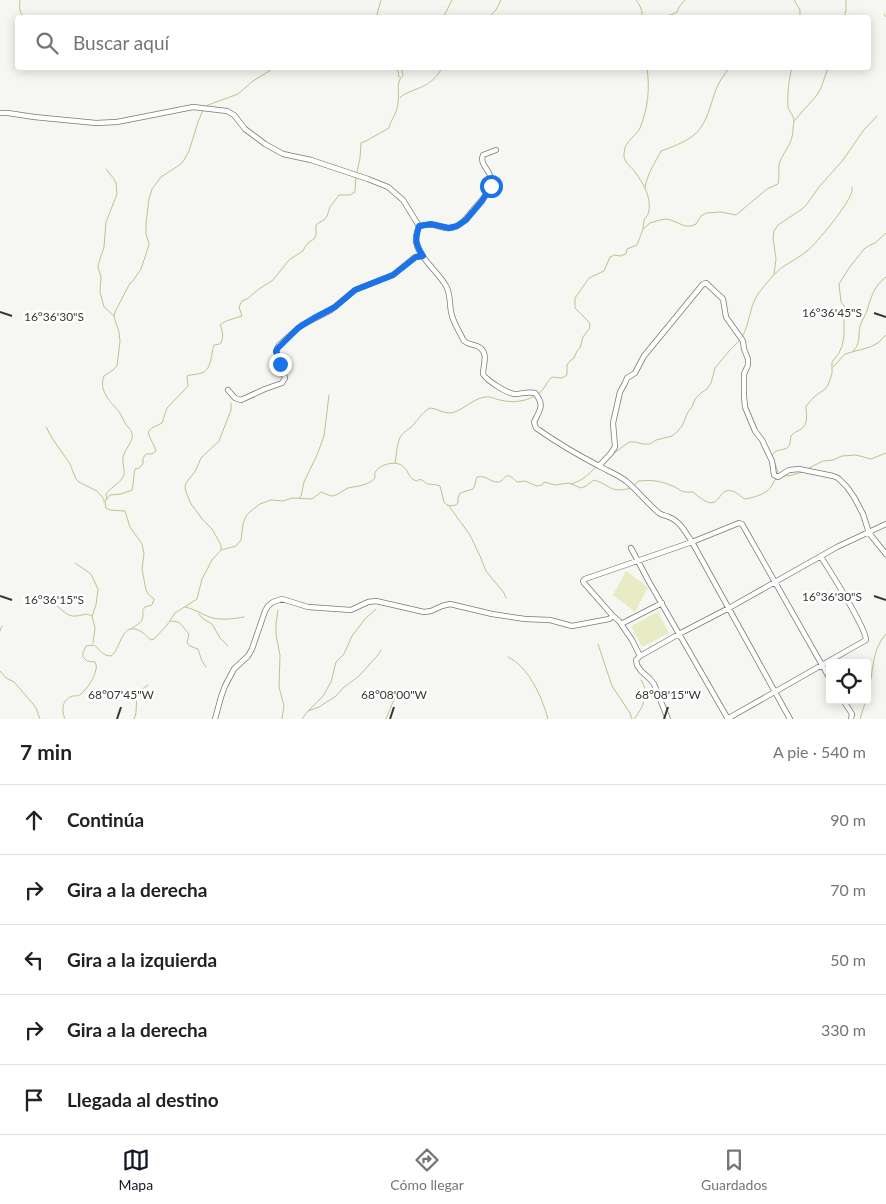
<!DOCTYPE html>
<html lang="es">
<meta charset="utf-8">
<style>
body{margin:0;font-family:Lato,sans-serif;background:#f2f2f2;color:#202124}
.controls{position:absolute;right:15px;bottom:15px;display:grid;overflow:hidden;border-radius:5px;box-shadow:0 2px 12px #0003}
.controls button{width:45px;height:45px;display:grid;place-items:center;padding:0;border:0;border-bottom:1px solid #e0e0e0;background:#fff;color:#202124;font:25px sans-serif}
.stop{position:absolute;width:15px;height:15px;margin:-11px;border:4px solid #1a73e8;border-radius:50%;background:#fff}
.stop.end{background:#1a73e8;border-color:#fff;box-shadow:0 1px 5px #0008}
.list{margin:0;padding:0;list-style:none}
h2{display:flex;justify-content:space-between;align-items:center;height:65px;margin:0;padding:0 20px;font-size:21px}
h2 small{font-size:16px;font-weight:400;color:#757577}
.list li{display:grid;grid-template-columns:32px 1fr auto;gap:15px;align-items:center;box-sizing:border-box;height:70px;padding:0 20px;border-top:1px solid #e0e0e0}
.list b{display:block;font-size:19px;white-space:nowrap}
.list em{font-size:16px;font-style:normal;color:#757577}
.icon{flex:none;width:28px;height:28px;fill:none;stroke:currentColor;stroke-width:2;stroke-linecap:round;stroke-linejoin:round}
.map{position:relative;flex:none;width:886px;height:719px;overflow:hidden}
.search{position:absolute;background:#fff;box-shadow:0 2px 12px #0003;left:15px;right:15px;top:15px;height:55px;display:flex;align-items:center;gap:12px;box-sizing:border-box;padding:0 18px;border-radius:5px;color:#757577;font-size:19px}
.sheet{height:415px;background:#fff}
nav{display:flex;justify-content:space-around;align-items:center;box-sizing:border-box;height:70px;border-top:1px solid #e0e0e0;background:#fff;font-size:14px;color:#757577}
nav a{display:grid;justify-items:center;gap:2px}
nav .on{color:#111827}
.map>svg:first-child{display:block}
.green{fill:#e7ecc5}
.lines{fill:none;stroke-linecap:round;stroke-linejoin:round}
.stream{stroke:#bdc48a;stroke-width:1}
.minor-casing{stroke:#797976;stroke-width:6}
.minor{stroke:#fff;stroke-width:4.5}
.route{stroke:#1a73e8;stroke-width:6}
.ticks{fill:none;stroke:#363635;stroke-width:2}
.ticks-label{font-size:12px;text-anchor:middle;fill:#363635;stroke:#fff;stroke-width:5;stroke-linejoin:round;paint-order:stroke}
</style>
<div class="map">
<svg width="886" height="719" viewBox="0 0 886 719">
<rect width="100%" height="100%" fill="#f6f6f2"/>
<!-- green -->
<path class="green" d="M626 571 648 587 635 612 613 595Z
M658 612 669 633 642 647 631 626Z"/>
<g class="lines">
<!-- stream -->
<path class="stream" d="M20 0C19 7 19 13 25 18
M636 0C640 5 643 11 642 18
M794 0 800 10V18
M884 14 886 17
M376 18 381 0
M443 18 452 0
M488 18 496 10 501 0
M664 18 677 12 679 7 685 0
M844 18 846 10V0
M394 68 398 71 399 77
M400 98 403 95C421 86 431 87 442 68
M206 107 208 105 238 94 253 81 274 68
M794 121 817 95 821 88 828 68
M106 169 114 179 116 183 117 194 106 222 104 247 99 262 98 267 101 277 100 292 104 307 114 316
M357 172 360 158 361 143 366 141 389 128C390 122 393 119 395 114 397 110 398 105 398 102 400 92 395 83 403 75L402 71 403 68
M645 188C647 174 655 163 661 151 672 147 683 143 693 136 708 124 710 104 717 87 720 80 725 74 729 68
M643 228C643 225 644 223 644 220 646 217 649 214 649 210 651 196 643 183 635 172 630 165 623 162 624 153 625 140 635 138 640 128 648 109 650 88 647 68
M774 274 776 259 773 238 774 231 778 225 802 209 807 204 819 187 843 160 863 131 877 116
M742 337C750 324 749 307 758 294 764 286 776 271 784 266 792 261 800 257 807 251 817 243 847 206 851 194 852 192 852 189 852 187
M853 351C861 344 858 335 860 326 862 320 865 316 867 311 871 297 874 286 886 277
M833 367 845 354 870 347 878 343 886 335
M538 394C546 388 545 384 552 377L562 378 567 375V365L570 361 574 358 577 351 580 348 583 337 589 329 590 324 587 320 575 308V298L589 278 604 271 610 257 615 255 620 256 626 254 627 249 637 245 643 229 650 223 660 220 666 219 671 220 685 226H691L696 224 701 216 706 213 721 212 736 215 767 189 778 184C780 177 778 172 779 165 781 156 788 149 791 140 793 136 793 126 794 121 794 115 789 112 788 107 787 96 789 77 792 68
M46 427 52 438 70 464 76 479 79 482 97 491 104 499V502
M613 454 629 442H636L643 444H650L656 440 672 436 677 432 682 426 688 412 692 407 695 399 701 393 707 389 711 383 715 368 730 350 740 340
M395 463C397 455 396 448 399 440 401 434 405 432 410 428 417 422 421 413 430 408 436 408 442 413 449 413 461 413 471 399 485 397 490 396 495 399 500 400 513 403 523 402 535 396
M809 468 823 461 833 460 842 456 856 455 871 459 886 453
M776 474 778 472 772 455C778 448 781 451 787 448 791 445 790 440 791 436 794 432 797 432 801 429 809 424 806 414 806 406L814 397 825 389 828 385 832 374V362L839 353 842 346 844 336V313L845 307 841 302 839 284 849 268 864 249 870 245 875 243 886 233
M781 478 787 475 788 476 803 472
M571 484C582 481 588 475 596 467
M635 485 638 481C651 480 657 480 670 485 682 489 678 493 693 492 723 519 715 486 732 491 737 492 741 497 745 499 756 497 771 493 774 481L777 478
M299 498 301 496 304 482 317 455 324 436 329 395
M107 499 106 494C111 487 119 484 123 477 126 471 122 465 123 458 124 449 134 442 132 433 131 429 127 427 125 423 123 420 122 416 120 413 111 402 98 391 104 376L113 370 117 366 120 341 119 332 114 317 115 312 130 283 133 281 141 269 148 248 149 244 146 234V223L149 199 152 189 161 177 181 164 184 160 189 151 198 122 203 110
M449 506 470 535 480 556 486 571 504 593 506 598
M221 549V545L212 529 203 520 191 504 186 492 185 487 186 483 196 470 201 458 219 441 231 410V403
M75 563 91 574 98 589 96 605 92 616 95 628 93 643
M57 606C62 610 68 617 75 616 82 616 85 612 92 616
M185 607C192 608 200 613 207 616 217 621 233 619 244 617
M278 610 276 623V635L280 655 279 687 284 706 282 719
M199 614 202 618 212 624 220 638 228 646
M170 621C183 621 181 626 189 634L187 643 190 646 198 649 202 661 206 667
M131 629C136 625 143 623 143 615 143 608 141 613 145 607L152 605 154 599 148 594 146 590 142 569 144 554 142 544 130 527 125 511 110 510 106 508C104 502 106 499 110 495L121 494 132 490C134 483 133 476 135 469L139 468 143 464V458L146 454H152L156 451C154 444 150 440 148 432L152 428 162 423 167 408 188 386 187 376C192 374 199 375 204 372 212 367 211 353 214 345L220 344C224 339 223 331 220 325L226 321 242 316 239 307 242 301 247 299 259 289 273 280 289 260 303 251 305 247 309 242 314 239 316 235V225L320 222 324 220 327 216 330 207 339 195H350L355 192 356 176
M0 631 2 626
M598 644 612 686 630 713 632 719
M508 657C529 667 542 697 548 719
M0 671 6 678 14 682 34 705 36 708 40 719
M867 698C874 676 870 651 886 634
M308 711 319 707 336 696 343 688 359 676 378 655 381 650
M65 719C61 710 62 699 73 696 78 695 77 697 81 694 87 689 95 677 96 669 97 666 96 665 95 662L87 661 83 657V653L86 646 94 645C100 649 102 656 111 656 122 648 121 619 142 632 145 634 148 638 151 640L154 639 167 625 175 613 197 599 202 579 212 560 221 550 236 546 241 540 243 524 246 516 252 510 260 504 271 500 283 501 292 498 312 499 321 492C324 493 329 496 333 496 338 495 343 490 348 488 357 486 368 486 375 478 375 475 374 473 376 471 381 464 395 461 401 465 409 470 408 477 414 480 421 483 415 478 422 480 424 481 426 484 428 484 433 485 436 484 440 486L444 502 447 505C452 506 455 506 458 503V498L460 493 473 489C476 485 475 481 477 477 488 475 489 482 497 482 507 482 503 468 517 482L525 481 537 486 542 485 544 482 555 485 569 483 581 488 586 486 594 480C611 485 610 494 631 488
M134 719C139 711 133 698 141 690 143 688 146 687 148 685
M302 719 308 711 323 696 331 682 336 662 344 654 352 636 365 619 376 609
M386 719 393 702 397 696
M634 719C643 708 650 692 641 680
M860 719 866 700"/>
<!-- minor casing -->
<g class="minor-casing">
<path id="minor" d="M0 113H8L34 117 96 123 117 122 193 107 227 111 234 115 245 129 265 144 283 154 311 160 368 179 388 187 403 200 419 226C418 230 416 234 416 237 414 254 439 272 446 286 451 294 449 306 452 316 455 325 460 333 464 341 469 345 474 344 479 347 489 353 483 365 483 374 487 381 507 393 514 394 522 394 528 391 535 393 545 405 540 410 534 422L536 428C556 442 578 455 599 466 608 471 618 475 626 481 638 491 647 503 659 513 663 516 665 515 669 517 680 521 686 533 692 542L790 719
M419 226C424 225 429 224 434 225 440 226 444 229 450 228 461 227 467 217 474 209 481 200 492 192 491 180 491 170 479 165 483 155L496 150
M228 390 235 398 241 400 265 389 282 383 285 378C282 369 280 359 276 351L279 345 302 325 331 310 355 290 393 275 415 257 423 256
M599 466 611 453 615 447 613 423 620 392 625 383 627 378 635 373 644 356 653 345 703 284 706 283 723 299 726 317 743 341 744 349 748 359V365L744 374V396L745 407 755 431 762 440 772 461 774 475 778 477 789 470 799 469 833 476 838 478 847 487 854 497 863 514 869 533 886 554
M631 548 648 580 728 719
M621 624 662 603
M640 656 632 640 619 621 613 616 584 583 583 581 585 579 692 542 739 523 742 524 830 679
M843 700 852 714 851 719
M215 719 221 697 225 686 234 669 248 656 252 649 265 611 268 606 273 602 282 599 308 607 351 610 368 602 376 601 424 612 431 611 442 606 450 604 492 614 525 619 550 620 572 626 609 619 613 616
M668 719 654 684 650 679 641 671 637 665 636 660 640 656 679 634 729 608 837 547 886 524
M727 719 866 640C866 628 830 571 821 557"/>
</g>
<!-- minor -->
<use href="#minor" class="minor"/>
</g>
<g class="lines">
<!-- route -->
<path class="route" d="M280 364V358L276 352 277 349 298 328 314 318 335 307 355 290 393 275 416 257 423 256C415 243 415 240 419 226L431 224 449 228 457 226 466 220 482 201 491 186"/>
</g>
<!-- ticks -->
<path class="ticks" d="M0 312 12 316M874 313 886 317M0 596 12 600M874 596 886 600M117 719 121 707M390 719 394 707M664 719 668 707"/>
<g class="ticks-label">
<text x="832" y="317">16°36'45"S</text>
<text x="54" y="321">16°36'30"S</text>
<text x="832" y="601">16°36'30"S</text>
<text x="54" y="604">16°36'15"S</text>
<text x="121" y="699">68°07'45"W</text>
<text x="394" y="699">68°08'00"W</text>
<text x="668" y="699">68°08'15"W</text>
</g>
</svg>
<div class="controls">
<button><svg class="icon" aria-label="locate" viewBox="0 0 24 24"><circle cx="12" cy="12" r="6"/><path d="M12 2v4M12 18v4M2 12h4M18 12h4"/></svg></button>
</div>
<div class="stop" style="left:491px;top:186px"></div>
<div class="stop end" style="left:280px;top:364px"></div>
<div class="search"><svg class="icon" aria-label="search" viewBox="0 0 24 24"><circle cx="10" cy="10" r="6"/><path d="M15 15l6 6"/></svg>Buscar aquí</div>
</div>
<section class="sheet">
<h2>7 min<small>A pie · 540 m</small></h2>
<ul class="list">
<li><svg class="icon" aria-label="ahead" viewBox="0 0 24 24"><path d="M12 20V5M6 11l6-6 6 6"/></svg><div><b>Continúa</b></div><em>90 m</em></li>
<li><svg class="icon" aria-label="right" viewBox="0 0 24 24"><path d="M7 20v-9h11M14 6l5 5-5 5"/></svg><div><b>Gira a la derecha</b></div><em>70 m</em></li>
<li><svg class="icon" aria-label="left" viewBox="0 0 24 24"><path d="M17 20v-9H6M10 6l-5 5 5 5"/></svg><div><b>Gira a la izquierda</b></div><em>50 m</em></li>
<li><svg class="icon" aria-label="right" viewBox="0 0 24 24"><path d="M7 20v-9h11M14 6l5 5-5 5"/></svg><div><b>Gira a la derecha</b></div><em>330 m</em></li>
<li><svg class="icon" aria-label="arrive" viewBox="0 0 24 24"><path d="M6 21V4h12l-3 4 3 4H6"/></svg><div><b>Llegada al destino</b></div></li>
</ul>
</section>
<nav>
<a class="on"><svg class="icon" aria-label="map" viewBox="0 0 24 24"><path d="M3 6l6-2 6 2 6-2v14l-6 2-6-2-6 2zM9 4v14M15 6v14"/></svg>Mapa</a>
<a><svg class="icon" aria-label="directions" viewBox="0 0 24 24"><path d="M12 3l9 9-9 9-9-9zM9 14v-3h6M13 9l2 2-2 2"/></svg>Cómo llegar</a>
<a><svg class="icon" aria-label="saved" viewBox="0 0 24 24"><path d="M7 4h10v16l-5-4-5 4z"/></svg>Guardados</a>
</nav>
